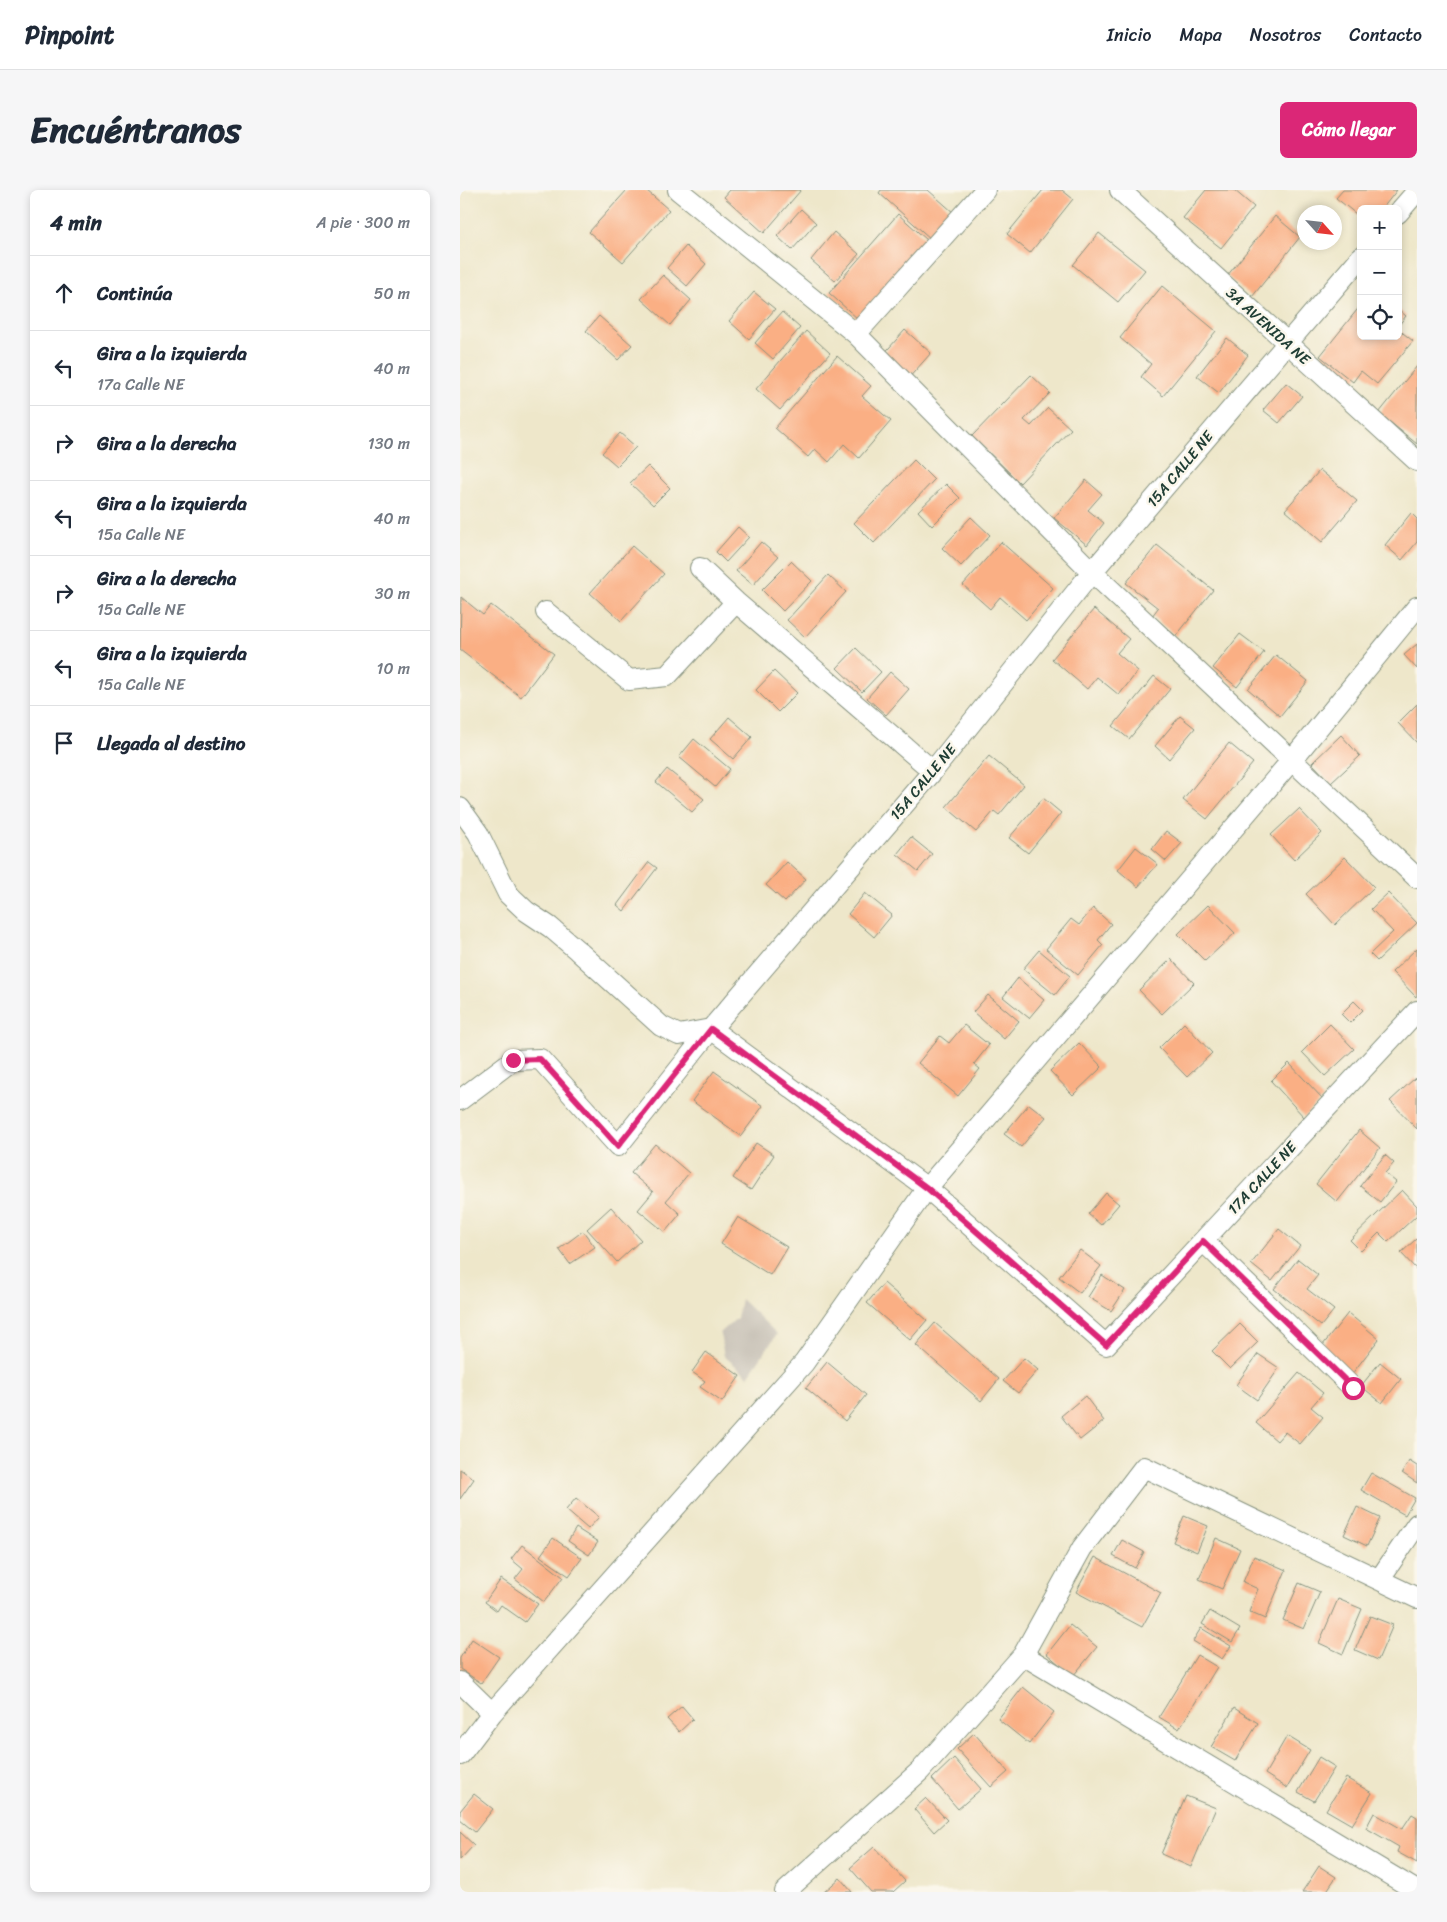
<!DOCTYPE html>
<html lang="es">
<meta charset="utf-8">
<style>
body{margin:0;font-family:Sriracha,sans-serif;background:#f6f6f7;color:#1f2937}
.controls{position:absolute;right:15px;top:15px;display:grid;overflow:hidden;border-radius:8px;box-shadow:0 2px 8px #0003}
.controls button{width:45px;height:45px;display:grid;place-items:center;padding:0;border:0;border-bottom:1px solid #e0e1e3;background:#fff;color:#1f2937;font:25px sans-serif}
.compass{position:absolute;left:837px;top:15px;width:45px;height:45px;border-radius:50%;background:#fff;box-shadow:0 2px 8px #0003;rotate:117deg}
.stop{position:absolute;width:15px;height:15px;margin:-11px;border:4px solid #db2777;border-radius:50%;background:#fff}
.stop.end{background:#db2777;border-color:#fff;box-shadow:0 1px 5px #0008}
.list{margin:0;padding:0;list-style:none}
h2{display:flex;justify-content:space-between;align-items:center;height:65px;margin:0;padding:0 20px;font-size:21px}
h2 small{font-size:16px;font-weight:400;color:#747a83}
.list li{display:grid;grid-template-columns:32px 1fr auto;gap:15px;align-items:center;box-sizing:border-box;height:75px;padding:0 20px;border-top:1px solid #e0e1e3}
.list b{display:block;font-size:19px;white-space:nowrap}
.list p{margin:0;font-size:16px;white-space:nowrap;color:#747a83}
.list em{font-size:16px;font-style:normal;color:#747a83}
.icon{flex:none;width:28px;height:28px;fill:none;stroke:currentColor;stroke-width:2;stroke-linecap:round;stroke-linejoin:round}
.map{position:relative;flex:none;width:957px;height:1702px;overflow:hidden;border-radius:8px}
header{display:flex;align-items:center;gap:30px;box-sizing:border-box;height:70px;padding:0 25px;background:#fff;border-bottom:1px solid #e0e1e3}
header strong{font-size:24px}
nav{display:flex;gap:28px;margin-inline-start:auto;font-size:18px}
.intro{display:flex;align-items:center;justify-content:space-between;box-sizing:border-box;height:120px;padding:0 30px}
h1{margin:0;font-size:35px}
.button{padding:12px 22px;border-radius:8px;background:#db2777;color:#fff;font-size:18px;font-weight:700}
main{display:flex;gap:30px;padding:0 30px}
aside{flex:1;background:#fff;border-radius:8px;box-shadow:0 2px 8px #0003}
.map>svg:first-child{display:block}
.industrial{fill:#c9c3b8}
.building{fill:#faaf84}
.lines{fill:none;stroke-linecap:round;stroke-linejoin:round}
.street-casing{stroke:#86927f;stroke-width:22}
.street{stroke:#fff;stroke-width:20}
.route{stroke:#db2777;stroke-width:6}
.labels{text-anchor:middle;stroke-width:5;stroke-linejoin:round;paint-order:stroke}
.street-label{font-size:15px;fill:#1f3d34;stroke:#fbf7ec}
</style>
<header>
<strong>Pinpoint</strong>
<nav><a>Inicio</a><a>Mapa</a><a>Nosotros</a><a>Contacto</a></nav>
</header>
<div class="intro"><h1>Encuéntranos</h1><a class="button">Cómo llegar</a></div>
<main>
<aside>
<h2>4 min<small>A pie · 300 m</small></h2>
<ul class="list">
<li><svg class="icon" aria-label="ahead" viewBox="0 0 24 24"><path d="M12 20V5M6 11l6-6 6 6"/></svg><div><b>Continúa</b></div><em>50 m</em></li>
<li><svg class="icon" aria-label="left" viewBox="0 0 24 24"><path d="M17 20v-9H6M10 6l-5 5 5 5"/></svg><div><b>Gira a la izquierda</b><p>17a Calle NE</p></div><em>40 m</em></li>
<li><svg class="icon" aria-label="right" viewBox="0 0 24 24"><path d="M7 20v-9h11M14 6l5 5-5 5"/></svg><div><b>Gira a la derecha</b></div><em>130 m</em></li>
<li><svg class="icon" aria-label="left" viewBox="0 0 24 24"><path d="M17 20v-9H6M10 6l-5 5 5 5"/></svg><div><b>Gira a la izquierda</b><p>15a Calle NE</p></div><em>40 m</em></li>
<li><svg class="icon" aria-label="right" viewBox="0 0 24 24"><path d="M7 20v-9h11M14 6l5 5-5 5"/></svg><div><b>Gira a la derecha</b><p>15a Calle NE</p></div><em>30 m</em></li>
<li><svg class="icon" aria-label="left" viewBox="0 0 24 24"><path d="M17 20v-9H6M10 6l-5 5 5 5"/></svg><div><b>Gira a la izquierda</b><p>15a Calle NE</p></div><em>10 m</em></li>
<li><svg class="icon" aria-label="arrive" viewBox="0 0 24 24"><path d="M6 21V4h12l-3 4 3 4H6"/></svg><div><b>Llegada al destino</b></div></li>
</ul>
</aside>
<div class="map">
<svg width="957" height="1702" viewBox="0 0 957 1702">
<rect width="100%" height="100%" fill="#fbf7ec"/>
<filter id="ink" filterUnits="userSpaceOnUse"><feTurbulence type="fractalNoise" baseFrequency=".02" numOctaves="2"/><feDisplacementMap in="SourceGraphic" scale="10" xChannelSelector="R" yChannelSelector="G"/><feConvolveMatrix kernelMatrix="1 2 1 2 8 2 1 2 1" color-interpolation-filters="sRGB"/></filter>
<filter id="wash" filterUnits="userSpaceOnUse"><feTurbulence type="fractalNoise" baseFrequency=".0096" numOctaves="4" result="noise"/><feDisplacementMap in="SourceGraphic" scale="20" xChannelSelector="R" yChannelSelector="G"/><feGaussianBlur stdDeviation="1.12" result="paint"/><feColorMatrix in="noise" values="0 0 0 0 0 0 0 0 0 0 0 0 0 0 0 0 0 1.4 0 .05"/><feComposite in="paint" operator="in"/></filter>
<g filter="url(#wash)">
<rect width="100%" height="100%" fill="#eee7ca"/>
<!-- industrial -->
<path class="industrial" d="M281 1109 317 1144 288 1186 264 1166 260 1143 277 1128Z"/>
<g id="blocks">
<!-- building -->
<path class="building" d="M167 0H186L209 20 163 72 129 42Z
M270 0H341L304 43 264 7Z
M421 0H468L494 23 471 49 419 3Z
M583 0H602L613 9 570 63 547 44Z
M746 0H774L794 17 761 58 723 28Z
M883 0H937L922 19H901V28L876 8Z
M341 19 356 33 332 60 317 46Z
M438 24 467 50 398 129 369 103Z
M815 26 840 47 792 107 767 86Z
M374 42 399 64 375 91 351 70Z
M639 43 685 80 658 112 613 75Z
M226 56 246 74 227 96 207 78Z
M203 85 231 110 210 135 181 109Z
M702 96 756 141 703 206 681 187 691 174 660 148Z
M294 102 315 119 289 149 269 131Z
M901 115V146H938V139L953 151 917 194 901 181 893 192 860 166Z
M938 119 946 126 938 136Z
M322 122 340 138 313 169 295 153Z
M139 126 172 155 158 170 126 141Z
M445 140 471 163 447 190 421 167Z
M346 141 370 163 320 220 296 199Z
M767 148 788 165 759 203 737 186Z
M377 166 411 196 402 206 431 231 399 268 384 254 369 272 355 259 348 267 315 238Z
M957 176V254L919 223Z
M571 185 590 203 564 230 571 236 588 218 611 239 560 293 512 246Z
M826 193 842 206 819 233 803 220Z
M160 243 176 257 157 276 142 263Z
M454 270 474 290 414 353 394 333Z
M188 276 210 298 193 315 170 293Z
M860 280 897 311 862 352 825 320Z
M626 290 642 304 628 320 644 333 627 355 594 328Z
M486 294 500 308 472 336 458 321Z
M951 323 957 329V352L942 370 925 355Z
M511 327 530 345 501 376 482 358Z
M278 337 289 347 266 372 256 362Z
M301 352 318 367 293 395 276 381Z
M541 352 593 398 566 430 540 407 530 419 503 395Z
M697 355 753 400 716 446 692 426 698 418 666 393Z
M172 356 204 384 161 431 130 403Z
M331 371 352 391 323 421 302 400Z
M368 385 386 402 345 447 327 430Z
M1 407 23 425 31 415 94 464 61 507 0 460Z
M634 419 669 449 657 463 678 481 659 505 637 487 627 499 592 469Z
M780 444 804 462 777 497 753 478Z
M957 454V479L944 465Z
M396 458 421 482 402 502 377 478Z
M816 465 848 491 820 526 788 499Z
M314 481 337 503 318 522 296 500Z
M430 482 449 499 426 525 407 508Z
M694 486 710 499 669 549 653 536Z
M957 514V553L938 533Z
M720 526 735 538 709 569 695 556Z
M269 527 292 547 273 569 250 549Z
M881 545 900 566 871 593 852 573Z
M234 549 270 579 255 597 219 567Z
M769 553 793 573 747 629 723 610Z
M529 566 564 595 539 625 534 621 516 642 486 617Z
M207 579 244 609 232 622 196 592Z
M583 608 601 623 568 663 549 648Z
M839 619 862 643 834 670 811 645Z
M706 641 722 653 706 671 692 659Z
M451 647 472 664 458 681 437 664Z
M676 657 698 674 678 697 658 680Z
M885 667 914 697 875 735 846 704Z
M189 672 197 678 164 721 157 715Z
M327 672 346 689 325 712 306 695Z
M405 703 432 725 414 747 388 724Z
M928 703 957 733 917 771 910 764 933 742 911 719Z
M748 715 775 743 745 771 718 744Z
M633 718 651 734 638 750 643 755 618 785 586 759 611 729 619 735Z
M957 758V805L956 807 932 782Z
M579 760 610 786 595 805 563 779Z
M711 769 734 793 702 824 679 800Z
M558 788 584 810 569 828 543 807Z
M528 805 559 831 544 849 513 822Z
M894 811 903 820 890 833 881 824Z
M724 833 752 863 727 887 699 858Z
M870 834 894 859 865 886 842 862Z
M504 835 529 855 514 874 520 879 498 906 458 873 480 846 489 853Z
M619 853 642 877 613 905 590 881Z
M829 873 863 909 844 927 811 891Z
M254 881 303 916 281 946 232 911Z
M955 888 957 890V939L930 911Z
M569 914 586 927 561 957 544 944Z
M899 940 920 958 877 1012 856 994Z
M296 953 314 965 291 1000 273 988Z
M195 954 229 983 206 1011 220 1024 205 1042 178 1020 193 1002 171 983Z
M925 965 934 973 925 983 936 992 920 1012 900 996Z
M942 1000 957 1016V1025L928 1052 919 1043 901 1061 890 1050Z
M646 1003 659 1014 641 1035 628 1024Z
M151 1017 181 1050 157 1072 127 1039Z
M278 1027 327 1057 310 1085 261 1054Z
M819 1039 840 1056 812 1091 791 1074Z
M123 1041 135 1057 110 1074 99 1059Z
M957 1048V1080L941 1063Z
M620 1060 641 1076 620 1103 599 1087Z
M838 1069 858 1085 847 1099 874 1120 861 1136 814 1099Z
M642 1085 665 1100 651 1121 628 1107Z
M424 1093 467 1130 450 1150 407 1113Z
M888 1123 919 1149 891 1185 859 1160Z
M475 1133 539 1189 521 1211 456 1155Z
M780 1134 798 1152 770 1179 752 1161Z
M246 1162 280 1186 262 1212 240 1197 245 1191 232 1182Z
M798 1164 819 1178 797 1210 776 1195Z
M564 1168 578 1180 558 1203 543 1191Z
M367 1172 406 1205 385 1231 346 1198Z
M920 1172 941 1189 922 1213 901 1196Z
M839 1183 863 1203 851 1217 863 1227 840 1254 825 1242 817 1251 796 1233Z
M625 1206 644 1231 620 1250 601 1226Z
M949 1271 957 1276V1293L942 1283Z
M0 1279 14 1289 0 1309Z
M911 1283 955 1308 945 1325 901 1300Z
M116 1308 139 1327 128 1339 106 1320Z
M897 1317 920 1328 907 1356 884 1345Z
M724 1326 748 1336 737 1362 713 1352Z
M116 1338 138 1352 129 1365 108 1351Z
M93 1348 122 1368 109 1386 80 1366Z
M756 1348 780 1359 762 1399 739 1389Z
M662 1350 684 1362 675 1378 653 1366Z
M62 1355 103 1387 84 1412 55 1389 63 1379 51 1369Z
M794 1366 826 1380 805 1429 789 1422 798 1399 783 1392Z
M635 1367 701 1403 682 1437 616 1402Z
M41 1389 78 1414 65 1432 41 1415 37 1421 25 1412Z
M839 1393 860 1402 844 1439 823 1430Z
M878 1409 902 1419 883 1464 859 1453Z
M750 1421 780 1439 772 1452 742 1434Z
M910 1426 933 1435 918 1470 895 1460Z
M610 1435 637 1457 613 1486 587 1464Z
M741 1438 771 1456 762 1469 733 1451Z
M12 1449 39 1467 21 1493 0 1479V1468Z
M737 1465 757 1477 719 1539 699 1527Z
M563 1497 594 1522 569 1554 538 1529Z
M222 1516 233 1529 219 1542 207 1529Z
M774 1518 798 1533 775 1571 751 1557Z
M514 1543 548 1582 531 1597 497 1559Z
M827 1546 850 1560 827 1598 805 1584Z
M859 1567 875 1577 854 1611 838 1602Z
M494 1568 521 1599 498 1619 472 1589Z
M886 1588 912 1603 892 1635 866 1620Z
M14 1604 33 1619 15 1642 0 1630V1621Z
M726 1606 756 1618 731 1677 701 1664Z
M466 1608 487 1630 474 1642 454 1619Z
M914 1623 942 1639 952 1624 957 1627V1673L937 1662 939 1657 906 1638Z
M0 1642 14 1655 0 1670Z
M414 1657 445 1691 433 1702H411L390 1678Z
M859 1676 876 1687 866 1702H842Z
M380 1688 392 1702H364Z"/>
</g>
</g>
<g filter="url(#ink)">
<use href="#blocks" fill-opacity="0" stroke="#86927f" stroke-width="1"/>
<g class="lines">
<!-- street casing -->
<g class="street-casing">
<path id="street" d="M218 0 396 144 632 382 957 688
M660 0 957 271
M938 23 957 1
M396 144 525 0
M240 378 276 412 473 581
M86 422 169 490 207 486 276 412
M0 618 18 643 48 704 66 721 90 737 117 760 201 836 219 845 251 839 467 998 646 1155 957 821
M0 910 53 870 80 869 158 956 251 839 473 581 632 382 901 67
M743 1051 893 1198
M919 1390 957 1334
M563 1465 957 1701
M0 1492 32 1523
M0 1565 32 1523 344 1173 467 998 831 571 957 417
M325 1702 460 1581 563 1465 622 1358 684 1277 957 1408"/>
</g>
<!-- street -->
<use href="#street" class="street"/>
</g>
</g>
<g class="lines" filter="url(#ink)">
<!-- route -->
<path class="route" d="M53 870 80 869 158 956 251 839 467 998 646 1155 743 1051 893 1198"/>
</g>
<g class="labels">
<!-- street labels -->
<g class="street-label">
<text transform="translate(808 136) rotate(42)" y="5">3A AVENIDA NE</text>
<text transform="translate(720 279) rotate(-50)" y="5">15A CALLE NE</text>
<text transform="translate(463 592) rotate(-50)" y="5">15A CALLE NE</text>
<text transform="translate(802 988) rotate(-47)" y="5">17A CALLE NE</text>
</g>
</g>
</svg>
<div class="controls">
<button>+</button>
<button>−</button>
<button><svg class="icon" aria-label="locate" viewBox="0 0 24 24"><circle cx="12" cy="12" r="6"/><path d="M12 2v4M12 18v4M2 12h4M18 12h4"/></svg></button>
</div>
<svg class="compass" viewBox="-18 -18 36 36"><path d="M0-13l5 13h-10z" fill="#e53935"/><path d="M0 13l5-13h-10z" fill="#747a83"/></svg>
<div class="stop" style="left:893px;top:1198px"></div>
<div class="stop end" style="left:53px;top:870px"></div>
</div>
</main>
